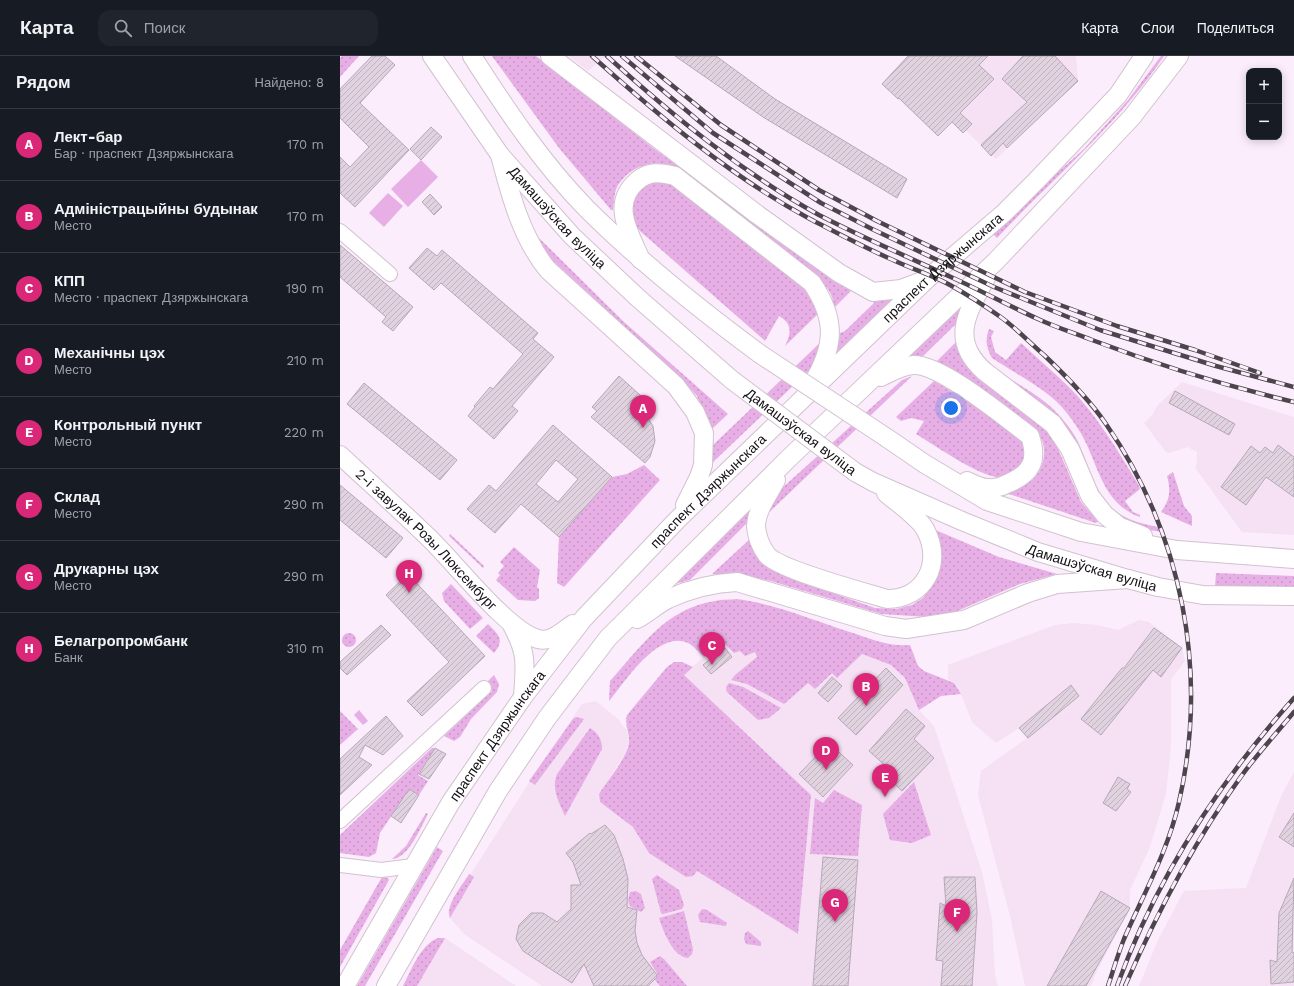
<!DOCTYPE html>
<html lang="ru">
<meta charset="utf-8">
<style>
body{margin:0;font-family:"Work Sans",sans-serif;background:#20242c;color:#f1f3f6}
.controls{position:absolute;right:12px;top:12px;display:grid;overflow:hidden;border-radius:8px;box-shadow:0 2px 10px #0003}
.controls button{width:36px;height:36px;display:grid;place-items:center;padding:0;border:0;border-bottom:1px solid #363941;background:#171b24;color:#f1f3f6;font:20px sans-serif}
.you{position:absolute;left:611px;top:352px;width:14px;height:14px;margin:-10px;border:3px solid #fff;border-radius:50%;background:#1a73e8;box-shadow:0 0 0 6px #1a73e833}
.badge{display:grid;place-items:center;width:26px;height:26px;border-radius:50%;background:#db2777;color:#fff;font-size:13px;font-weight:700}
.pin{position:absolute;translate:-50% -33px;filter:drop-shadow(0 1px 2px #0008)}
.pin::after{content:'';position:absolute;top:21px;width:14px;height:12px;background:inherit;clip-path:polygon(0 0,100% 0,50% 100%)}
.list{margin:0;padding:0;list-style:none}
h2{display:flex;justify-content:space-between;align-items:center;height:52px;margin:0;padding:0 16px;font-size:17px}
h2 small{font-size:13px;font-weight:400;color:#9ea1a6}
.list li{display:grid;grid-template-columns:26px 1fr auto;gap:12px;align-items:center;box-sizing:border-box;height:72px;padding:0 16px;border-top:1px solid #363941}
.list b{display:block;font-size:15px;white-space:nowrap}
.list p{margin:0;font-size:13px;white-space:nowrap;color:#9ea1a6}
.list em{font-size:13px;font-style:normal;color:#9ea1a6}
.icon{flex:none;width:22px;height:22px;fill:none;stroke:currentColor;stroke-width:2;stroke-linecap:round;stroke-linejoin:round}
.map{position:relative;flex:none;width:954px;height:930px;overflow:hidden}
header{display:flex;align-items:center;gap:24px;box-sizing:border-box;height:56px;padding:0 20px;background:#171b24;border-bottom:1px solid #363941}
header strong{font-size:19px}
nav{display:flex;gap:22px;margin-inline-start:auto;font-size:14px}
.search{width:280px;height:36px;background:#20242c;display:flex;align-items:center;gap:10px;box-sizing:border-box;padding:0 14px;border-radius:12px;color:#9ea1a6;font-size:15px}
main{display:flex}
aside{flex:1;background:#171b24}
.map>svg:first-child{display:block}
.built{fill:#f5e0f4}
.grass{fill:url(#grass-dots)}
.park{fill:#e7afe6}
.building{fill:url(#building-hatch);stroke:#b6a8b6;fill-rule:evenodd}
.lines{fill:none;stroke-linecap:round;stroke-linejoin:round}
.minor-casing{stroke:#d1c2d0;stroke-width:16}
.major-casing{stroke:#d1c2d0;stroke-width:20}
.minor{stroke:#fff;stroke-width:14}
.major{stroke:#fff;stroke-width:18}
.rail-casing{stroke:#4c454c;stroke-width:4.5}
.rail{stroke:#fbedfb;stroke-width:3;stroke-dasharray:9;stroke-linecap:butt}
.major-bridge-casing{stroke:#d1c2d0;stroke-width:20;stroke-linecap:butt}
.major-bridge{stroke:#fff;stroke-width:18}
.labels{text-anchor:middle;stroke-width:3.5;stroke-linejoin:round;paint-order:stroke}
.street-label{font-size:14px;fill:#130f13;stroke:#fbedfb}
</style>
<header>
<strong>Карта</strong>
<div class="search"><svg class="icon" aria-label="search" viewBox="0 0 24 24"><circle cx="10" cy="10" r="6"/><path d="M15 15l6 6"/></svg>Поиск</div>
<nav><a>Карта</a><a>Слои</a><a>Поделиться</a></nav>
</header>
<main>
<aside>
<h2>Рядом<small>Найдено: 8</small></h2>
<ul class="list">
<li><span class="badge">A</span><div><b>Лект-бар</b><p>Бар · праспект Дзяржынскага</p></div><em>170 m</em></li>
<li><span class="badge">B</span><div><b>Адміністрацыйны будынак</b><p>Место</p></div><em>170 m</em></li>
<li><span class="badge">C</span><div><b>КПП</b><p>Место · праспект Дзяржынскага</p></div><em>190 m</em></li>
<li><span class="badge">D</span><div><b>Механічны цэх</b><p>Место</p></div><em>210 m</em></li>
<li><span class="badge">E</span><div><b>Контрольный пункт</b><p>Место</p></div><em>220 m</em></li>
<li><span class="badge">F</span><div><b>Склад</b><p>Место</p></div><em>290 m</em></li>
<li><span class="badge">G</span><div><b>Друкарны цэх</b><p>Место</p></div><em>290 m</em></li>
<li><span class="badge">H</span><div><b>Белагропромбанк</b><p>Банк</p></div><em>310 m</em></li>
</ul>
</aside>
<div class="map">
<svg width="954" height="930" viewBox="0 0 954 930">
<defs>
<pattern id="grass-dots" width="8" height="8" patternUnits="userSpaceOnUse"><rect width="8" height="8" fill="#e7afe6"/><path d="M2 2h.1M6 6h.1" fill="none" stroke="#c595c4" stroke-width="1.8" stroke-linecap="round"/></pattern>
<pattern id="building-hatch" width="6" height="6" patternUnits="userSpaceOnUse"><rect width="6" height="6" fill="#e1d2e0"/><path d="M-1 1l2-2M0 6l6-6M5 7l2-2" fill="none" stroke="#c0b3bf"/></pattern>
</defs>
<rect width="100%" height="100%" fill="#fbedfb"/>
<!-- built -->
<path class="built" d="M229 0H266L248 15Z
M568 0H736L738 25 656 103 626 75 623 77 617 71 620 69 615 63 598 80 542 28Z
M842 326 954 361V479L902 476 856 413 857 396 848 391 829 397 826 396 804 367 813 358 817 350Z
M405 562 431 565 551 609 565 622 579 654 594 670 642 816 652 864 655 919 658 930H202L124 878 110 862 108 856 111 849 190 725 242 648 256 645 278 663 287 675 289 686 285 698 259 738 260 746 357 815 458 878 471 739 344 619Z
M799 564 809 566 842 592 845 605 831 623V690L826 738 817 767 810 791 790 834V852L756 917 751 930H685L671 864 638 739 641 715 687 682 679 672 656 687 632 666 621 638 614 627 608 623V609L715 569 733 567 757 569 778 574Z
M954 716V930H799L818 884 844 835 906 832 942 738Z
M101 882H105L176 930H63L84 893 94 884Z"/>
<!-- grass -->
<path class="grass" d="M2 0H19L0 21V2Z
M152 0H196L312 91 495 226 511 235 494 252C494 235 482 226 471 215L331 110C311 103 290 111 278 129 274 136 274 146 273 154H271L219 92Z
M821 0H824C776 71 715 120 657 182L651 176 744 93 788 44Z
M309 124 333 128 468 232 480 256 445 290C451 278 453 268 439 260L425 285 300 175 295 168 289 143Z
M199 182 284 266 388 358 373 372 370 371 357 340 347 329 209 201Z
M558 241 496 301 500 277 505 275 533 248 535 244Z
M618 252 620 253 617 267 579 304 561 307Z
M649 273 654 275 651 281 655 296 666 304 681 287C697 302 715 317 731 333 758 361 778 395 798 428L800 433 785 445 793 456 800 459V461C766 449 760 417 746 387 741 376 734 366 726 356 711 335 674 317 652 302 646 291 645 284 649 273Z
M485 282 479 305 370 409 372 390Z
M634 284C648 319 690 329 715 355 723 363 731 373 736 382 748 405 753 434 772 452 786 465 804 468 822 472V476L797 472 768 454 739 401 637 303Z
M616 286 620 300 626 308 696 366 709 378 716 388 741 446 758 465 756 467 666 437C678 433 691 428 698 417 708 401 706 381 691 369L595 307Z
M572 320 420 465 431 442 562 324Z
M594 325 630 346 688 388 683 411C678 415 670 421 664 422 642 423 596 390 576 378L584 365 571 362 561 365 556 361Z
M304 409 320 424 224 531 217 527 219 481 272 421 287 418Z
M833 416 844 450 852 460V470L821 456C830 444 831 434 827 420Z
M410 452 408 466 350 524 331 529Z
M593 473 659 501 717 518 680 528 615 556 600 560 588 561 541 558 431 525 396 518H372L410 483 431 513 442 519 535 552 556 553 572 549 583 542 598 518 600 509Z
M110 478 144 510 143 512 109 480Z
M174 491 200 514 197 531 199 533V542L195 545 178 544 156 524 160 519 158 517 164 510 160 506Z
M876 517 954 520V533L875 531Z
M111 528 143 562 130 573 104 545 102 537Z
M397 543C436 548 475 565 513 577 531 583 550 591 570 589L578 610 584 615 614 627 621 638 601 640 579 654 565 622 551 609 522 598 497 622 492 617 475 633 468 627 444 648 407 628 391 624 395 619 417 601 415 596 405 600 400 595 394 597 382 585 364 601C359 597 354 590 348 587 318 573 285 626 269 645L270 625C302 590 325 553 375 545 382 543 390 544 397 543Z
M148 568C159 579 165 584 154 597L136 580Z
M2 584a7 7 0 1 1 14 0a7 7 0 1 1-14 0Z
M334 606H342L353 611 344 619 471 739 458 878 357 815 353 820 346 821 309 797 293 771 260 746 259 738C267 725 287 702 289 687 290 677 284 669 287 659L327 611Z
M154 619 159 628 157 636 131 663 120 681 114 685 104 680 152 635 148 631 150 629 147 626Z
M389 627 403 631 441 652 429 662 418 664 387 636 386 631Z
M0 655 18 673 0 689Z
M236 661 244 663 195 729 189 725 233 663Z
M250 672C258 677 262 683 262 693L225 760C219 746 211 733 217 718Z
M92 692H95L78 719 88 725 79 739 69 733 40 777 36 797 29 801 0 797V779Z
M574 726 591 779 572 787 550 784 543 758Z
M494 734 522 749 518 800 470 798 475 742 483 747Z
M86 757 88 758C81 771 68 803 52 803L66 790Z
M97 791 103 795 25 930H17Z
M129 818 134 821 110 862C105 848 123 829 129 818Z
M317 819 339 834 344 849 342 853 323 858 321 857 312 823Z
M42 821 48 822 49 824 0 911V894Z
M296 835 301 838 305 852 301 856 290 850 288 845 290 836Z
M362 853 367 854 387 867 386 870 360 866 358 859Z
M344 855 353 893 352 898 348 902C333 901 323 875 319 862Z
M408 875 421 886V890L406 888 404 883 405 877Z
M98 882H105L77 930H63C71 915 80 889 98 882Z
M320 900 324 903 347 930H320L315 924 318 919 310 906Z"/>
<!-- park -->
<path class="park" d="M81 104 98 121 68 151 51 133Z
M48 137 63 150 44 171 29 157Z
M19 654 28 665 23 669 14 659Z"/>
<!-- building -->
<path class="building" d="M32 0H45L55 9 20 47 69 94 15 151 0 137V101L10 111 29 91 0 62V33Z
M335 0H376L435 43 567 123 557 142 423 61Z
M568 0H648L639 9 654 23 620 57 632 68 623 77 612 66 598 80 559 42 558 43 542 28Z
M683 0H715L738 25 667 92 663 87 651 100 641 89 687 46 662 23Z
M91 71 102 81 81 104 70 93Z
M90 138 102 151 94 159 82 146Z
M0 189 73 251 53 275 42 266 46 261 0 221Z
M87 192 97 200 102 194 198 277 193 283 214 301 172 350 178 355 154 383 128 360 135 351 134 350 150 331 153 333 183 298 101 227 94 234 69 212Z
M279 320 310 348 303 355 313 370 315 385 310 401 305 407 251 361 257 355 252 351Z
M24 327 117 404 100 424 7 348Z
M835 335 895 368 889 379 829 347Z
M213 369 272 421 219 481 181 448 155 477 127 453 149 429 156 435ZM216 404 238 423 218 446 196 428Z
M938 389 954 401V441L926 421 906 449 881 431 911 390 920 397 925 391 933 397Z
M0 429 63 482 46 502 0 464Z
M68 518 145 600 82 660 67 645 109 606 46 539Z
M41 569 51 579 7 619 0 612V606Z
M814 572 842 592 821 621 813 614 761 679 741 663 782 612H784Z
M385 592 392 601 371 618 363 609Z
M546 612 563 629 516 679 498 662Z
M492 621 502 630 488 646 478 637Z
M731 629 739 640 688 682 679 672Z
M566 653 585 670 574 683 594 702 562 735 543 717 548 712 529 695Z
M46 660 63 680 43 699 25 689 19 701 32 709 0 739V703Z
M489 687 513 709 483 741 459 718Z
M95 692 106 698 89 723 79 718Z
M778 721 790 728 787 733 791 736 776 755 763 747Z
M69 733 79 739 61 767 51 760Z
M954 757V791L939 781Z
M265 769 274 779 283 803 288 823 287 851 297 854 295 875 297 887 302 899 317 919V921L308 930H254L244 908 232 927 183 895 176 883 179 869 191 857H203L217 866 231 853V829H241L233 806 226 797 250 777 251 778Z
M483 801 518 804 508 930H473Z
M604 821H635L637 857 632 930H601L603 905 596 904 600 847 606 850Z
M954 822 952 896 954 897V926L931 928 930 904 937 906 939 857Z
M761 835 790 852 746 930H707Z"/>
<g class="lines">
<!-- minor casing -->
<g class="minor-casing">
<path id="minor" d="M0 175 50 218
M0 765 144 632
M0 809 41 814 73 810"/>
</g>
<!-- major casing -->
<g class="major-casing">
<g id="major">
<path id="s1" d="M92 0 160 99 232 180 298 242 392 324"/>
<path d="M132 0C166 53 202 107 246 152 300 206 359 253 420 298"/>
<path d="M210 0 418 159 499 217 533 236 561 233 580 226"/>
<path d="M160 99C170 138 182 183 208 214L336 330 355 356 364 377 363 409 359 421 345 449"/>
<path d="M301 204C290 178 270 148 297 125 308 115 321 116 335 120L472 227C496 263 495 289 474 325"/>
<path d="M646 222C628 255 609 284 644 315L713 368 730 393 750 440 765 459 780 471 803 480"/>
<path d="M541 321C551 316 561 310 573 309 600 307 667 363 690 380 698 404 692 417 669 427 663 430 655 433 648 432 641 432 633 428 627 425"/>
<path d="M547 382 585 408 647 445 741 476 837 494 954 503"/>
<path id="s2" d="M0 399C29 426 59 453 87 480 113 504 167 575 198 583 211 587 222 575 233 568"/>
<path id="s3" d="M515 416 533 426 622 465 698 496 788 523 818 531 863 539 954 540"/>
<path d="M436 424C429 438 416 454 416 471 417 481 421 491 427 499 440 514 524 536 547 543 584 543 603 508 586 475 580 462 557 447 546 437"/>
<path d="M297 563C308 557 318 548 328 543 350 533 373 527 397 526L545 570 566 573 624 564 688 537 717 528 788 523"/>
<path d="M172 569C188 599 185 608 183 641"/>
<path id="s4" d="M5 930 111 746 183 641 244 562 337 464 587 223 664 157 696 125 778 39 804 0"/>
<path d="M46 930 158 735 207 662 268 582 448 403 656 205 792 61 839 0"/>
</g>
</g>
<!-- minor -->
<use href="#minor" class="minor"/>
<!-- major -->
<use href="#major" class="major"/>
<!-- rail casing -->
<g class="rail-casing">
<path id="rail" d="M252 0C319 60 390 120 470 163 497 177 525 192 553 204 572 213 592 219 610 229 628 239 645 250 662 262 677 273 690 287 704 299 726 320 749 343 766 368 842 478 869 615 839 746 828 795 804 837 784 883 778 898 773 915 768 930
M267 0C332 59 401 116 479 159 523 182 569 201 613 222 642 235 669 250 698 263 715 271 734 277 752 284 818 309 886 330 954 346
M282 0 373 77 481 147 532 173 654 231 760 274 876 310 954 331
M296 0 381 69 479 134 537 165 685 236 777 270 855 294 920 317
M777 930C816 823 878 727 954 642
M785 930C817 857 853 787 900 722 916 699 936 678 954 656"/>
</g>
<!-- rail -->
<use href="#rail" class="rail"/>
<!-- major-bridge casing -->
<g class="major-bridge-casing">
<g id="major-bridge">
<path d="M420 298 547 382"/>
<path id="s5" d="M392 324 515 416"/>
</g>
</g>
<!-- major-bridge -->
<use href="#major-bridge" class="major-bridge"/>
</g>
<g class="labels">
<!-- street labels -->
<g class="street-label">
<text dy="5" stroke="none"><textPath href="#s1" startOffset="205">Дамашэўская вуліца</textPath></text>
<text dy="5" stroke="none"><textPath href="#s4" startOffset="941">праспект Дзяржынскага</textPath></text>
<text dy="5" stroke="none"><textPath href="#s5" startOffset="86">Дамашэўская вуліца</textPath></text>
<text dy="5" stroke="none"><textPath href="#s4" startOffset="617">праспект Дзяржынскага</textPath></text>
<text dy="5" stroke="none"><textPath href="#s2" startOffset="121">2-і завулак Розы Люксембург</textPath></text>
<text dy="5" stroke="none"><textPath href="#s3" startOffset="256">Дамашэўская вуліца</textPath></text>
<text dy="5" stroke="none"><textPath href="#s4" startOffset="293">праспект Дзяржынскага</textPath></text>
</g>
</g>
</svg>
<div class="controls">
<button>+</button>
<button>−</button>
</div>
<div class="you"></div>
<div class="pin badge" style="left:303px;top:372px">A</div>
<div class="pin badge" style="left:526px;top:650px">B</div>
<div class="pin badge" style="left:372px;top:609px">C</div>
<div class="pin badge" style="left:486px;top:714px">D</div>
<div class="pin badge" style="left:545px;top:741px">E</div>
<div class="pin badge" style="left:617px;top:876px">F</div>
<div class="pin badge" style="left:495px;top:866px">G</div>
<div class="pin badge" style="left:69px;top:537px">H</div>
</div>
</main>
